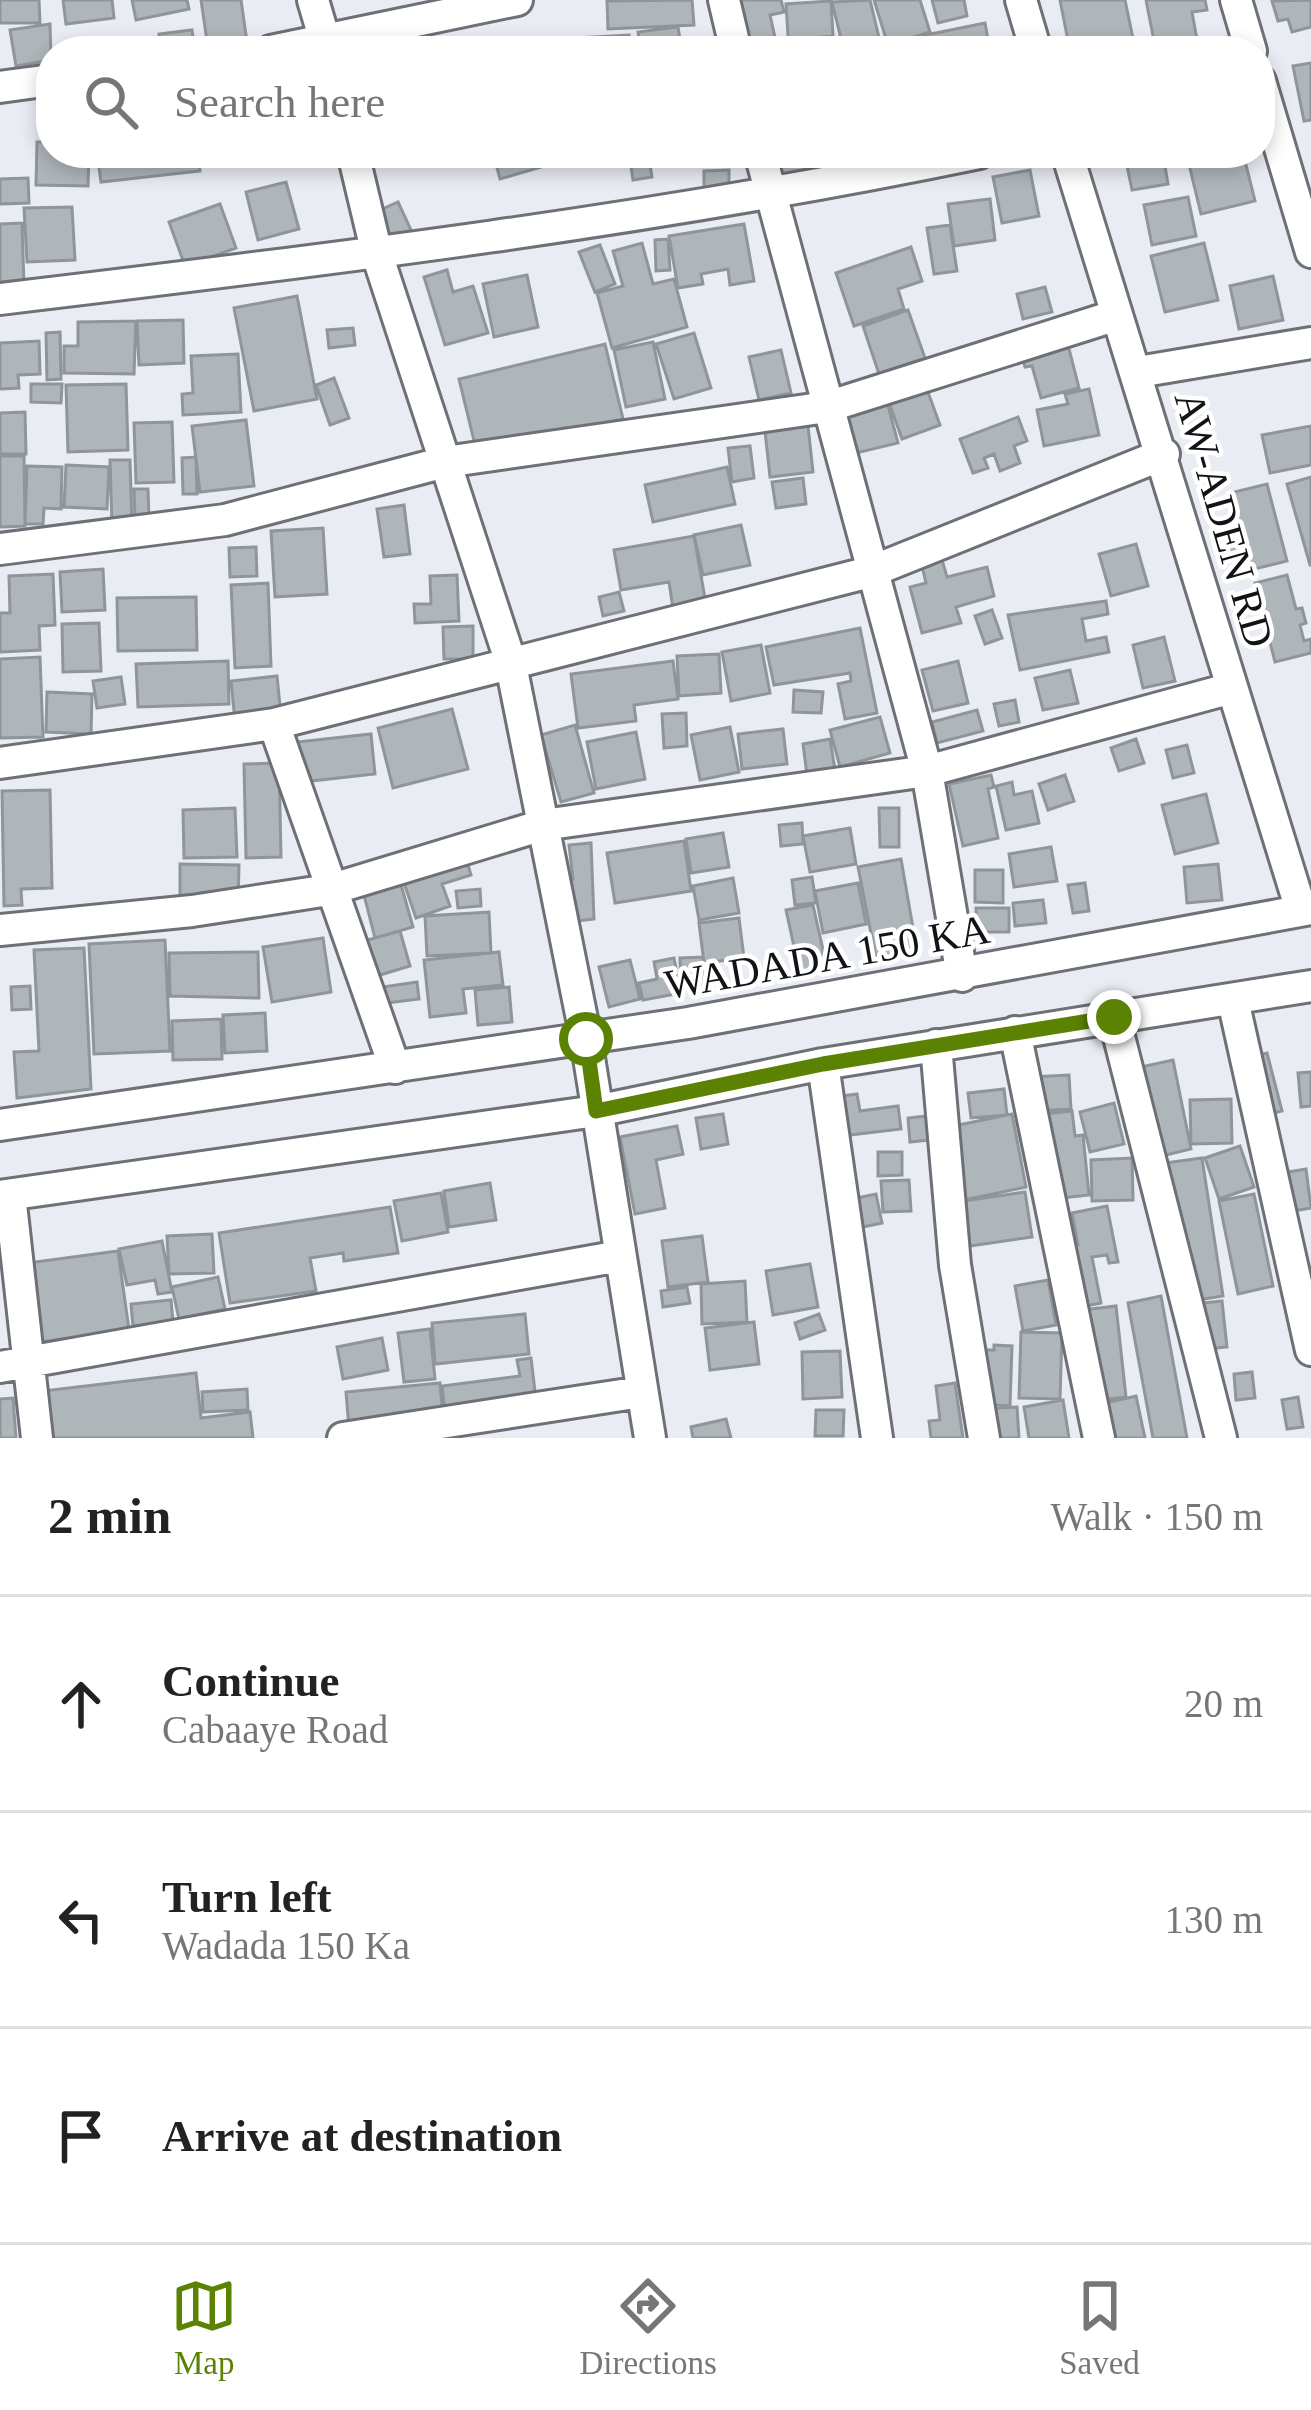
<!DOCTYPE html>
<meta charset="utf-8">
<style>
body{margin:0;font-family:"Times New Roman",serif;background:#f6f6f6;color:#222}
.stop{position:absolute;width:36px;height:36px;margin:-27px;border:9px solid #5b8203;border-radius:50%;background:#fff}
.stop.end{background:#5b8203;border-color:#fff;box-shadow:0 3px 12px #0008}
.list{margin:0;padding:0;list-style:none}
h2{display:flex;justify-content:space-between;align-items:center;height:156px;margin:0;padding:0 48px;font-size:51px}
h2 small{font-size:39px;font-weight:400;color:#767676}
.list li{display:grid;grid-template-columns:78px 1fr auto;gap:36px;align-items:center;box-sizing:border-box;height:216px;padding:0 48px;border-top:3px solid #e0e0e0}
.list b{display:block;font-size:45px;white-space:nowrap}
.list p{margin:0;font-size:39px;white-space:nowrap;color:#767676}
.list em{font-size:39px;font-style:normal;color:#767676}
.icon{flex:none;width:66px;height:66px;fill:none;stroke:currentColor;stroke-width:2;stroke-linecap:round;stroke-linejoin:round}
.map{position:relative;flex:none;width:1311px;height:1438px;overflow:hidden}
.search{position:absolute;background:#fff;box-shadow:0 6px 18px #0003;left:36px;right:36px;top:36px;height:132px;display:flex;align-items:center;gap:30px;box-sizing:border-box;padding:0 42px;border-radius:48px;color:#767676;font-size:45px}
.sheet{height:804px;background:#fff}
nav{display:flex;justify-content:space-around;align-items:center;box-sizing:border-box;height:168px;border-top:3px solid #e0e0e0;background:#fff;font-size:33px;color:#767676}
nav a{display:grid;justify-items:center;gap:6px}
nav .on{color:#5b8203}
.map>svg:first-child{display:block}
.building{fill:#afb6ba;stroke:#8f9599;stroke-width:3}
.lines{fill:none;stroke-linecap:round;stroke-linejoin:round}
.minor-casing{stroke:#6d7076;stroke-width:36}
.minor{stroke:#fff;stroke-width:30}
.route{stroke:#5b8203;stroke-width:15}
.labels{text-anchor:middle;stroke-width:9;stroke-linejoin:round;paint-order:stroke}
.street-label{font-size:42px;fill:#121316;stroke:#fff}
</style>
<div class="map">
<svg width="1311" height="1438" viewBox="0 0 1311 1438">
<rect width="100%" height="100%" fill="#e9ecf3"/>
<!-- building -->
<path class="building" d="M0 0H39L40 23H0Z
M63 0H112L114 18 66 24Z
M132 0H187L189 9 136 20Z
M201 0H241L247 42 208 48Z
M692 0 694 25 608 29 607 1Z
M729 0H781L784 12 770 15 778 51H739Z
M870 0 882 50 844 51 832 2Z
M874 0H920L930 32 888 45Z
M932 0H964L967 16 938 23Z
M1060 0H1125L1135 48 1070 51Z
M1146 0H1205L1207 10 1192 12 1199 51H1156Z
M1311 0V27L1292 32 1288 19 1278 21 1272 1Z
M831 1 833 36 811 38 812 51H789L786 4Z
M985 23 990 51H929L926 35Z
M50 24 51 60 16 66 10 30Z
M678 27 682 51H641L638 32Z
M192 30 195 51H161L159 34Z
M629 35 630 51H577L576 38Z
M1311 63V120L1304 121 1293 66Z
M37 142H51V153H89L88 186 36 185Z
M97 153H198L200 171 101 182Z
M493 153H563L565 160 500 179Z
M602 153H648L652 177 633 180 629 153Z
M756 153H801L806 170 764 181Z
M1200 153H1243L1255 201 1201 214 1187 156Z
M1163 154 1168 184 1132 190 1126 161Z
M729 170V193L704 194V171Z
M1030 170 1039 216 1002 223 993 177Z
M28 178 29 203 0 204V179Z
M286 182 299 229 258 240 246 192Z
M1188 197 1196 236 1152 245 1144 205Z
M990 199 995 240 954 246 948 204Z
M398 202 411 230 390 239 378 211Z
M220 204 236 248 185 266 169 222Z
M72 207 75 260 27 262 24 208Z
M22 223 24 286 0 287V224Z
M744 224 754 281 730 285 728 269 701 274 703 284 678 288 669 236Z
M950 225 957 271 934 274 927 228Z
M668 239 670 270 656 271 655 240Z
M642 243 653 284 674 279 687 327 612 348 597 293 623 286 613 251Z
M1204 243 1218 300 1165 312 1151 256Z
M600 245 615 284 595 292 579 252Z
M911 247 922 281 898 289 904 309 854 326 836 273Z
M447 270 453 292 473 286 488 333 445 345 424 277Z
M527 275 538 327 494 337 483 284Z
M1273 276 1283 320 1239 329 1230 286Z
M1045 287 1052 312 1023 319 1017 294Z
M297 296 317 399 254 411 234 308Z
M908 310 925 358 879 374 863 326Z
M183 320 184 363 139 365 137 321Z
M136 321 134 374 64 373V346H78V322Z
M353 328 355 345 329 348 327 330Z
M60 332 61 379 47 380 46 333Z
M694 333 711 388 674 399 656 344Z
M39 341 40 374 18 375 19 388 0 389V343Z
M1067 341 1079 388 1041 398 1032 366 1025 367 1021 352Z
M653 342 665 399 626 407 614 350Z
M605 344 623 419 477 453 459 379Z
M781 350 791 393 759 400 749 357Z
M238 354 241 412 183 415 182 394 193 393 191 356Z
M334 378 349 418 330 425 316 385Z
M31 384H62L61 403 31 402Z
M126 384 128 450 68 452 66 385Z
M925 384 940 425 902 439 887 397Z
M1089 389 1099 435 1044 446 1037 410 1068 404 1065 394Z
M887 402 898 443 856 453 845 412Z
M25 412 26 454H0V413Z
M1018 417 1027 441 1014 446 1020 463 1000 471 994 454 984 458 988 468 973 473 960 439Z
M246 420 254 486 200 492 192 426Z
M172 422 174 482 136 483 134 423Z
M808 426 813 472 770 477 765 431Z
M1311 426V465L1270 473 1262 435Z
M750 446 754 478 732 482 728 448Z
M0 456H24L25 526 0 527Z
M196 457 197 494H183L182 458Z
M110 460H130L132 525H112Z
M66 465 109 467 107 509 64 507Z
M27 466 62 467 61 509 44 508 43 524H25Z
M727 467 735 504 653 522 645 485Z
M1311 477V565H1310L1287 484Z
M803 478 806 504 776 508 772 482Z
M1267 484 1287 561 1250 570 1245 551 1223 557 1215 529 1238 524 1230 493Z
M134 489H148L149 518H135Z
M404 505 410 554 384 557 377 509Z
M741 525 750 565 703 575 694 535Z
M323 528 327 594 275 597 271 531Z
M694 536 706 604 673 609 669 582 621 590 614 550Z
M1136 544 1148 586 1111 596 1099 554Z
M256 547 257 576 230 577 229 548Z
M942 560 947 577 987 567 994 596 956 607 961 623 922 633 910 587 926 583 922 566Z
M103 569 105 610 62 612 60 572Z
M53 574 55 625 39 626 40 650 0 652V613H10L9 576Z
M457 575 459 621 415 623 414 604H431L430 576Z
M1287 575 1296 609 1302 608 1306 623 1300 625 1304 641 1311 639V653L1275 662 1255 583Z
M268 583 271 666 235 668 231 585Z
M619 592 624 611 603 616 599 597Z
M196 597 197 650 118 651 117 598Z
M1106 601 1108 614 1082 619 1086 641 1106 637 1109 652 1020 670 1008 615Z
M992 610 1002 638 985 644 975 616Z
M99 623 101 671 63 672 62 624Z
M473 626V659H444L443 627Z
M860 628 877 713 845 719 838 684 851 681 850 673 774 685 766 647Z
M1164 637 1175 681 1143 688 1133 645Z
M761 645 770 693 731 701 722 652Z
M719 654 721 693 679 696 677 656Z
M40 657 43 737 0 738V659Z
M228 661 229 704 138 707 136 664Z
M673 661 678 699 634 705 636 721 578 728 571 674Z
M958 661 968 703 933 711 922 670Z
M1070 670 1078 703 1043 710 1035 678Z
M277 676 281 716 235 721 231 681Z
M121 677 125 704 97 708 93 681Z
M794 690 823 692 821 713 793 712Z
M47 692 92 694 91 734 46 732Z
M1015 700 1019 722 999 726 994 704Z
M452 709 468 769 393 788 378 728Z
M977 710 983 731 937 743 932 722Z
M686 713 687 746 664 748 662 714Z
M880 717 890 753 840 767 830 730Z
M575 725 594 793 561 802 541 735Z
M730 727 739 772 700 780 691 735Z
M783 729 787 764 742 769 738 734Z
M636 732 645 779 596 789 587 742Z
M371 734 375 774 302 782 297 742Z
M830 739 835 770 807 775 803 744Z
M1136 739 1144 763 1119 771 1111 748Z
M1187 745 1194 773 1173 778 1166 750Z
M279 763 281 857 246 858 244 764Z
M991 775 994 787 988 789 998 838 963 846 949 784Z
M1065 775 1074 801 1048 810 1039 784Z
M1012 782 1014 795 1032 791 1039 823 1006 830 996 786Z
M50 790 52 888 21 889 22 905 4 906 2 791Z
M1206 794 1218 843 1175 854 1162 805Z
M235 808 237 857 184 858 183 810Z
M879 808H899V847H880Z
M802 823 803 844 781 846 779 825Z
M850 828 856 864 810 872 803 836Z
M723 833 729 867 691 873 686 839Z
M684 841 691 891 615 903 607 853Z
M591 843 594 919 568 922 564 880 573 879 569 845Z
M1051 847 1057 881 1014 887 1009 854Z
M466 858 471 875 442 884 450 906 416 918 403 880Z
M901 859 917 951 876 959 858 867Z
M180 864 239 865 238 905 180 904Z
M1218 864 1222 900 1187 903 1184 867Z
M975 870H1003V903L975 902Z
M812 877 816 903 795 905 792 880Z
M733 878 739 913 699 920 693 886Z
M400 881 413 927 375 938 363 891Z
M858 883 866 924 823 933 815 891Z
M1085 883 1089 911 1073 913 1068 885Z
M480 889 481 906 458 908 456 891Z
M1043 900 1046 923 1015 926 1013 903Z
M813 905 827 968 800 974 786 910Z
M976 908H1009V932H976Z
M489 912 491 953 427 956 425 916Z
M739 918 744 958 704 963 699 923Z
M400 931 410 966 370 978 360 942Z
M323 938 331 992 272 1002 263 947Z
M165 940 170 1051 94 1054 89 944Z
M84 948 91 1089 17 1098 14 1052 39 1051 34 950Z
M258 952 259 998 170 996 169 953Z
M499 952 503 985 463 989 466 1013 430 1017 424 960Z
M703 957 704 989 681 990 680 958Z
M674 958 681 993 643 1000 639 983 657 979 654 962Z
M630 960 640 999 609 1007 599 967Z
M417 982 419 999 378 1004 376 988Z
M30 986 31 1009 12 1010 11 987Z
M509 987 512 1022 478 1025 475 990Z
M265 1013 267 1051 225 1053 223 1015Z
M221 1019 222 1059 173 1060 172 1021Z
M1267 1053 1282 1111 1249 1119 1234 1061Z
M1173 1060 1191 1149 1158 1157 1137 1068Z
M1311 1072V1106L1301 1107 1298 1073Z
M1069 1075 1071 1109 1034 1111 1032 1077Z
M1004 1089 1007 1115 971 1118 968 1093Z
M857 1094 860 1111 898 1106 901 1129 833 1137 827 1098Z
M1231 1099 1232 1143 1191 1144 1190 1100Z
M1114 1103 1124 1144 1090 1152 1080 1112Z
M1072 1111 1075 1136 1083 1135 1089 1195 1052 1199 1043 1114Z
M723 1114 728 1144 701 1149 696 1118Z
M1012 1114 1026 1187 964 1200 949 1127Z
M927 1116 930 1140 910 1142 908 1118Z
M677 1126 683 1154 656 1160 665 1208 635 1214 620 1137Z
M1240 1146 1254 1187 1219 1199 1205 1158Z
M878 1152H902V1175L878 1176Z
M1132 1158 1133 1200 1092 1201 1091 1160Z
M1202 1158 1223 1296 1185 1302 1165 1163Z
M1306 1169 1311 1208 1277 1214 1270 1175Z
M909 1180 911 1211 883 1212 881 1181Z
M490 1183 496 1220 449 1227 444 1191Z
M1025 1192 1032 1237 970 1246 964 1201Z
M441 1193 448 1232 402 1241 394 1201Z
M876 1194 882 1223 858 1228 852 1199Z
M1254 1194 1273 1286 1238 1294 1219 1201Z
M1107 1206 1118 1262 1109 1263 1107 1255 1092 1257 1101 1303 1081 1307 1069 1246 1078 1245 1072 1213Z
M390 1207 398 1253 344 1261 343 1253 310 1258 316 1291 230 1303 219 1233Z
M212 1234 214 1273 169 1274 167 1236Z
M702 1236 708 1282 668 1287 662 1241Z
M162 1241 172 1292 158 1294 155 1280 127 1285 119 1249Z
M118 1251 129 1330 40 1342 28 1263Z
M810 1264 818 1307 773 1315 766 1271Z
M218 1277 225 1309 179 1319 172 1287Z
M1048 1280 1056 1325 1023 1331 1015 1286Z
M745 1281 747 1322 702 1324 701 1284Z
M687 1287 690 1303 663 1307 661 1291Z
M1161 1296 1187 1438H1153L1128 1303Z
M171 1300 173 1322 133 1326 131 1304Z
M1222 1301 1227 1347 1198 1350 1194 1304Z
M1116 1306 1126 1397 1094 1401 1082 1310Z
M525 1314 529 1354 435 1364 432 1323Z
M819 1314 825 1330 800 1339 795 1323Z
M754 1322 759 1364 710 1370 705 1328Z
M430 1329 435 1379 404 1382 398 1333Z
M1021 1332 1062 1333 1060 1399 1019 1398Z
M382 1338 388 1370 343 1379 337 1347Z
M994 1345 1012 1346 1010 1406 974 1404 976 1350H994Z
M840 1351 842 1397 803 1399 802 1352Z
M531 1358 536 1400 445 1412 442 1386 520 1376 517 1360Z
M1252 1372 1255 1398 1236 1400 1234 1374Z
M196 1373 201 1418 250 1412 253 1438H48L43 1391Z
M440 1383 443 1419 349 1428 346 1392Z
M955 1383 963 1438H931L929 1421 940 1420 936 1386Z
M247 1389 248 1410 203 1412 202 1392Z
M1136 1396 1145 1438H1100L1092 1406Z
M1298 1397 1303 1427 1287 1429 1282 1400Z
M13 1398 16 1438H0V1399Z
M1063 1400 1069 1438H1029L1024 1407Z
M1017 1407 1019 1438H980L979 1409Z
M816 1410H844L843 1436H815Z
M726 1419 731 1438H693L691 1427Z"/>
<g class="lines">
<!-- minor casing -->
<g class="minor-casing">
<path id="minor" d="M313 0 328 51
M724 0 736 51
M1021 0 1036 51
M1236 0 1251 51
M271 51 517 0
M1260 81 1311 252
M0 87 51 80
M353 153 377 254 510 660 586 1039 650 1438
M760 153 927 771 962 976
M1067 153 1301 910
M0 299C328 260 655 220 979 153
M1138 372 1311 343
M0 549 225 520 445 462 827 407 1117 315
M274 724 395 1068
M0 763 274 724 870 572 1164 454
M0 930 192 911 329 890 543 825 927 771 1232 688
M1233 1000 1311 1350
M1114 1017 1221 1438
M1015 1032 1099 1438
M936 1045 955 1265 984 1438
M823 1064 877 1438
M0 1125 688 1023 1311 909
M10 1195 37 1438
M0 1196 596 1111 823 1064 1311 986
M0 1367 620 1256
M343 1438 641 1392"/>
</g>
<!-- minor -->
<use href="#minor" class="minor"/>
</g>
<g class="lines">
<!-- route -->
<path class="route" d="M586 1039 596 1111 823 1064 1114 1017"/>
</g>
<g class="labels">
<!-- street labels -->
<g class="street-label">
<text transform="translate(1225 519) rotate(74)" y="15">AW-ADEN RD</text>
<text transform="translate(827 956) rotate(-10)" y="15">WADADA 150 KA</text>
</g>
</g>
</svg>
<div class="stop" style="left:586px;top:1039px"></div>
<div class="stop end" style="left:1114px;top:1017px"></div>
<div class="search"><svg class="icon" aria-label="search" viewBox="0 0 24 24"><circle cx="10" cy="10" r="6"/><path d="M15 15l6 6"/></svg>Search here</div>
</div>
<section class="sheet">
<h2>2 min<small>Walk · 150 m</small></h2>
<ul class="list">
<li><svg class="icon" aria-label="ahead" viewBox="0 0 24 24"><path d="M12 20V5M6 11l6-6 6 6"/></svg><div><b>Continue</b><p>Cabaaye Road</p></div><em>20 m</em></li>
<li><svg class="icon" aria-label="left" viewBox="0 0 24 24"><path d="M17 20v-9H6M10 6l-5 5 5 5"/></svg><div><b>Turn left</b><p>Wadada 150 Ka</p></div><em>130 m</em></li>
<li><svg class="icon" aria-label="arrive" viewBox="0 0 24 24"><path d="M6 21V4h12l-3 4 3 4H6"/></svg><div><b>Arrive at destination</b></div></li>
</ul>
</section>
<nav>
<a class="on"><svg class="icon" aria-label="map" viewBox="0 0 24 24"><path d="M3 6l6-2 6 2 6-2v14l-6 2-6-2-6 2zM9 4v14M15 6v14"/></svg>Map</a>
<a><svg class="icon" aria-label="directions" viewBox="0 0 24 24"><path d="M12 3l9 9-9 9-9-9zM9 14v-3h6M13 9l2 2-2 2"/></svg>Directions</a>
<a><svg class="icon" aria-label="saved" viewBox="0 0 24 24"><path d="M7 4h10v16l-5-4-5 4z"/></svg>Saved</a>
</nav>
